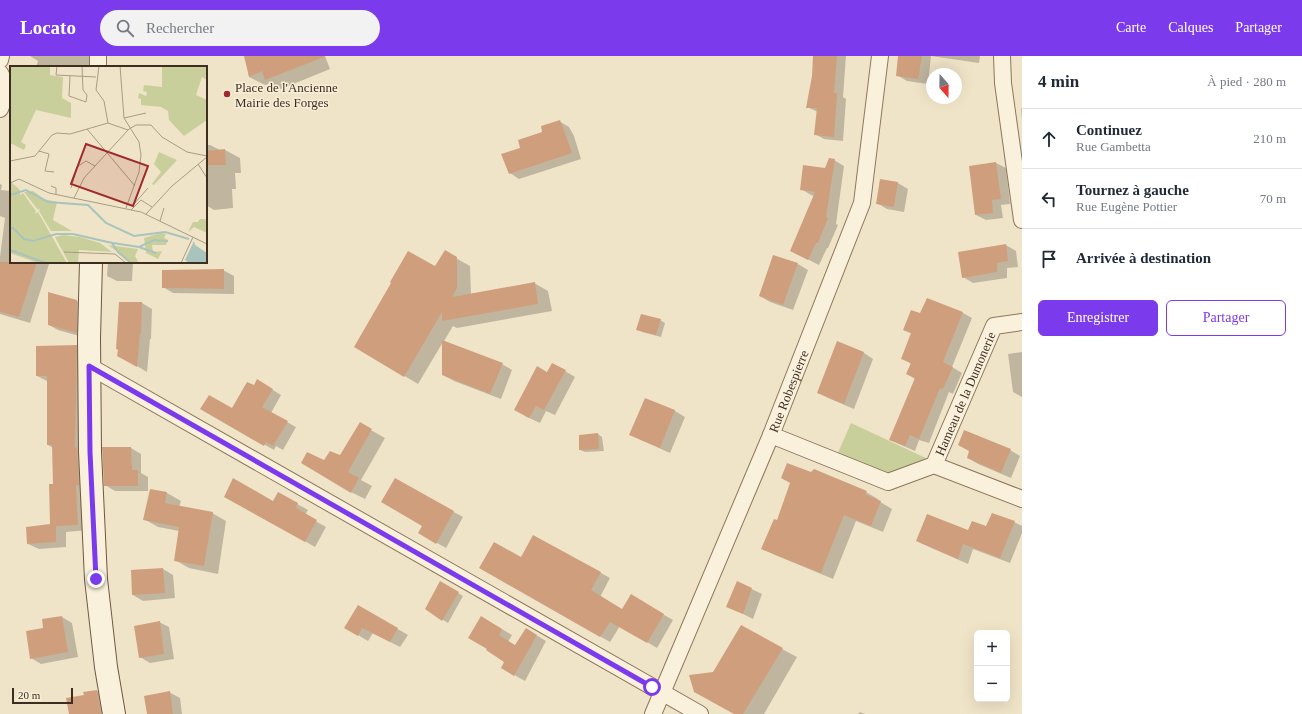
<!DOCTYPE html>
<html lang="fr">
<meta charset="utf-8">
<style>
body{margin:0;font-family:"Times New Roman",serif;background:#f2f2f3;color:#1f2937}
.controls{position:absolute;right:12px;bottom:12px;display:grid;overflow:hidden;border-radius:6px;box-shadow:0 4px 16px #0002}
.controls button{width:36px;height:36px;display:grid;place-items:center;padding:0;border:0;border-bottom:1px solid #e0e1e3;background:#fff;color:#1f2937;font:20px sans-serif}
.compass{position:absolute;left:926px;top:12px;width:36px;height:36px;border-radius:50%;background:#fff;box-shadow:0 4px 16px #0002;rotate:160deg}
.scale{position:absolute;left:12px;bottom:10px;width:61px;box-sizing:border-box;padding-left:4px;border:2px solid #3d2e20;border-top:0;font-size:11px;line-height:14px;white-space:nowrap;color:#3d2e20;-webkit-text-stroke:3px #f7eed8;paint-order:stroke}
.stop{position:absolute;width:12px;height:12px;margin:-9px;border:3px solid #7c3aed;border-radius:50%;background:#fff}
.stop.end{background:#7c3aed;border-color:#fff;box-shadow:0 1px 4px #0008}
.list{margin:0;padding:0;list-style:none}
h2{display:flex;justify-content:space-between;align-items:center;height:52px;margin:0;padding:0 16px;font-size:17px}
h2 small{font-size:13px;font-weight:400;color:#747a83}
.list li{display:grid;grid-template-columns:26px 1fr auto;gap:12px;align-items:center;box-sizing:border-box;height:60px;padding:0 16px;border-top:1px solid #e0e1e3}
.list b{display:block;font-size:15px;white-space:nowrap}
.list p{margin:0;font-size:13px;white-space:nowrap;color:#747a83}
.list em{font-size:13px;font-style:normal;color:#747a83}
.actions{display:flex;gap:8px;padding:12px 16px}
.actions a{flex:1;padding:9px 0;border:1px solid #7c3aed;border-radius:6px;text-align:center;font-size:14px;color:#7c3aed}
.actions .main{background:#7c3aed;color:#fff}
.icon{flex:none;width:22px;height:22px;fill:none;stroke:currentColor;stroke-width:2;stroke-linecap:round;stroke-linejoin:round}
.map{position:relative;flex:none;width:1022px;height:658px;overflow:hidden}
header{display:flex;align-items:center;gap:24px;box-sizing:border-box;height:56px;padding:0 20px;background:#7c3aed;color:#fff}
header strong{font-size:19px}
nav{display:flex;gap:22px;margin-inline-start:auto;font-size:14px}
.search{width:280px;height:36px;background:#f2f2f3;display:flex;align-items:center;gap:10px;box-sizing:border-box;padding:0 14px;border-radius:22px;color:#747a83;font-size:15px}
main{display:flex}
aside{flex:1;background:#fff}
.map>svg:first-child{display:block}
.green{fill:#c9cf9b}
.shadow{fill:#0003}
.building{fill:#cf9f7d}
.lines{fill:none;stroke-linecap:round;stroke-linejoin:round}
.street-casing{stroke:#8d765c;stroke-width:18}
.secondary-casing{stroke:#6f573f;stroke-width:24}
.street{stroke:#faf1dc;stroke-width:16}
.secondary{stroke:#faf1dc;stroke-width:22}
.route{stroke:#7c3aed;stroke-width:5}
.poi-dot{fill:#9e2a2b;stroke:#f7eed8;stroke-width:1.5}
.labels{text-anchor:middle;stroke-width:3;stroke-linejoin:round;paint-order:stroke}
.poi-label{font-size:13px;fill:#3d2e20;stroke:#f7eed8;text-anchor:start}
.street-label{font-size:13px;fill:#3d2e20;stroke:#f7eed8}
.inset-river{fill:none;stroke:#a9c4bc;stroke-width:2}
.inset-road{fill:none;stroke:#a89b85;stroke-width:1}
.view{fill:#9e2a2b;fill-opacity:0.15;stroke:#9e2a2b;stroke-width:2}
.inset-edge{fill:none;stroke:#3d2e20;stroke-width:2}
</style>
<header>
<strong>Locato</strong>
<div class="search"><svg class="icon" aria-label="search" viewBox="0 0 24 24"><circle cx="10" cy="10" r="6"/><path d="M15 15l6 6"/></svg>Rechercher</div>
<nav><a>Carte</a><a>Calques</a><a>Partager</a></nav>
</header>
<main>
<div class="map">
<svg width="1022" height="658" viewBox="0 0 1022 658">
<rect width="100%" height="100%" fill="#f0e4c8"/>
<!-- green -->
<path class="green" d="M851 367 928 403 891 420 837 399Z"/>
<!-- shadow -->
<path class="shadow" d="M30 0H91V11H36L38 5Z
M246 0H325L330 13 281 33 271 27 265 29 249 21Z
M814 0H846L843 41 846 43 843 85 824 83 815 78 818 56 807 51 813 20Z
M899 0H980L979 7 931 0 928 28 907 25 897 19Z
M1022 52V64L1021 53Z
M559 65 569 71 574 80 581 103 519 123 510 117 543 76Z
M206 89H210L220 94H225L240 102 241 117H235L236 133H232L233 152 214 154 206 149Z
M834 104 844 110 836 168 838 169 828 192H827L819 209 791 195 814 140 811 139 801 133Z
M996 107 1006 112 1010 148 1001 149 1003 162 986 164 976 159Z
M880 125 898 127 908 133 904 156 887 153 877 147Z
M0 128 2 129 1 134 11 135V206H46L49 208 30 267 0 258V201L5 162 0 160Z
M1006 189 1016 195 1018 211 1007 212V222L973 227 963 221Z
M445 196 470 210 471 238 534 227 548 235 552 255 457 272 453 270 444 285 502 308 512 314 501 343 454 325 443 319V286L418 328 356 291 436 211Z
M108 206H133L132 225H117L107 220Z
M798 208 808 214 793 254 770 246 760 240Z
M223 214 234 220V238L173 237 163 231Z
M927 243 963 257 972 262 952 311 962 317 953 338 949 336 929 387 919 384 915 395 899 388 890 383 915 323 907 318 911 308 902 302 912 278 904 274 921 258Z
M77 245 86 250V282L58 274 49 269Z
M142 247 152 253 151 283H150L147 316 118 299Z
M660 264 665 267 661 281 642 276 637 273Z
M838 286 864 297 873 303 854 353 828 342 818 336Z
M76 290 87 296 88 474 66 476V491L39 493 28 488 51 469 54 429 53 392 48 389 47 325 37 320Z
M1022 296V341L1013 336 1008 298Z
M565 315 575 321 555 359 546 355 540 367 525 360 548 317Z
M254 330H266L281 339 271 357 296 371 283 394 276 390 274 394 201 353 233 354Z
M645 343 675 355 685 361 670 397 641 384 631 378Z
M360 368 385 382 361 424 372 430 365 443 351 436 325 406 340 401Z
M598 378 602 381 604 395 585 396 580 394Z
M131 392 141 398V417L148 421V435H115L105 429Z
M1010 394 1020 400 1011 422 978 408 968 402 970 395Z
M395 424 463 461 446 492 419 477 423 470Z
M866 436 878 443 877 444 892 453 883 476 856 465 833 523 775 499 763 492 778 466Z
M167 437 181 445 179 451 212 457 226 465 218 518 189 512 175 504 179 475 158 471 144 463Z
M279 438 308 454 305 459 326 471 315 491 226 440 274 447Z
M1014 466 1022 470V477L1010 507 973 493 968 508 927 490 917 485Z
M534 480 610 522 600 541 623 554 631 540 673 564 657 592 620 570 610 586 480 512 521 502Z
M163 513 173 519 175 542 143 545 133 539 132 514Z
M440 526 463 540 448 567 426 553Z
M737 526 762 538 753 563 727 550Z
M358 550 408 579 400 591 373 577 368 585 346 572Z
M62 561 72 567 78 601 41 608 31 602 44 573Z
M481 561 512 579 508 586 515 590 526 573 546 585 525 625 502 612 505 606Z
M159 566 169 571 174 603 150 607 140 601Z
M782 593 797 601 764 658H736L713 617Z
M97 635 107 641 111 658H70L85 640Z
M169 636 180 642 182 658H148Z
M860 656 865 658H858Z"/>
<!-- building -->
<path class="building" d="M244 0H324V1L265 24 262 15 249 21Z
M813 0H837L834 37H837L834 81 814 79 817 52H806L812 20Z
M898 0H922L918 23 896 20Z
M560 64 564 74 572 97 509 118 501 98 520 92 518 84 542 76 541 70Z
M225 93 226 109H206V95Z
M829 102 835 103 826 161 828 162 818 187H816L808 204 790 195 815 136 800 134 803 109 825 112Z
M996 106 1001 143 992 144 993 157 975 159 969 110Z
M880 123 898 126 894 151 876 148Z
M1006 188 1008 205 997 207V216L962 222 958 196Z
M445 194 457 201V232L452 241 535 226 538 248 442 265V256L404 321 354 291 391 227 390 226 408 195 435 210Z
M773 199 798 207 783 249 759 240Z
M0 206H37L19 261 0 256Z
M224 213V233L162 232V214Z
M48 236 77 244V277L48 269Z
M927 242 963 256 943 306 953 311 943 333 940 332 919 383 910 379 905 390 889 384 915 322 906 318 911 307 901 303 911 277 903 274 911 254 920 257Z
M119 246H142L141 278H140L137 311 117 300 118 294 116 293Z
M641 258 661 263 656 279 636 274Z
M442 284 503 307 490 338 442 319Z
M837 285 864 296 844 348 817 337Z
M77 289 75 392 77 391 79 429H76L78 469 56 470V486L27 488 26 471 50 468 49 428H53L52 389H47V320H36V290Z
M552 307 566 314 544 354 536 350 529 362 514 354 537 310 547 316Z
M257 323 273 333 262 351 288 365 273 390 266 386 264 390 200 353 209 339 232 352 247 326 254 329Z
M645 342 675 354 660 392 629 379Z
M360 366 372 373 348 416 359 422 351 437 301 407 307 396 324 404 330 395 340 399Z
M964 374 1011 393 1001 417 967 402 969 395 958 389Z
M598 377 599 393 579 394V379Z
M102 391H131L132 414H138V430H104Z
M787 407 811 416 814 413 867 435 865 438 881 445 871 470 844 459 821 517 761 493 774 463 777 464 790 427 781 422Z
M233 422 273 445 278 436 298 447 296 452 317 464 305 486 224 441Z
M395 422 454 455 436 488 418 477 422 470 381 446Z
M150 433 167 436 165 447 213 456 204 510 174 505 179 471 143 464Z
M992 457 1015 465 1000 502 963 488 958 503 916 485 927 458 968 474 972 465 986 470Z
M533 479 601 516 591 534 622 553 631 538 664 558 647 587 610 566 600 581 479 512 494 486 521 501Z
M163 512 165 537 132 539 131 514Z
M440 525 459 536 442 565 425 553Z
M737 525 752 532 743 558 726 551Z
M358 549 398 572 390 586 362 572 358 580 344 572Z
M62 560 68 596 30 603 26 575 43 572 42 563Z
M481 560 502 573 499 579 515 589 526 572 537 579 514 620 501 612 504 606 486 594 487 593 468 582Z
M160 565 164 598 139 602 134 570Z
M741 569 783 592 743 658H734L694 636 689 619 713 616Z
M97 634 101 658H69L66 642 84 639 83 636Z
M170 635 173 658H147L144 640Z"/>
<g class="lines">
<!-- street casing -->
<g class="street-casing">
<g id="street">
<path d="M1002 0 1003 27 1022 164"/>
<path d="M0 4 1 0"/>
<path d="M98 11V0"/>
<path d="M0 17 8 32 0 53"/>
<path d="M89 310 700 658"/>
<path id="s1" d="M771 379 888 426 934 409 994 270 1022 266"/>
<path d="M934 409 1022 443"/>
<path id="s2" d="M653 658 771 379 862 147 880 0"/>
</g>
</g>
<!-- secondary casing -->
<g class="secondary-casing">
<path id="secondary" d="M91 206 89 282 90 396 96 523 106 611 114 658"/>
</g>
<!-- street -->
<use href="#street" class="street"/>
<!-- secondary -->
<use href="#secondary" class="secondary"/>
</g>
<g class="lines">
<!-- route -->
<path class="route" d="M96 523 90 396 89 310 652 631"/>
</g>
<!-- markers -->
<circle class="poi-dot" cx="227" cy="38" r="4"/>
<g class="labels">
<!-- poi labels -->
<g class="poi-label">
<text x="235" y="36">Place de l'Ancienne<tspan x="235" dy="15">Mairie des Forges</tspan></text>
</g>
<!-- street labels -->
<g class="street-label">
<text dy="5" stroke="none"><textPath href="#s2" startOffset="350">Rue Robespierre</textPath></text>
<text dy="5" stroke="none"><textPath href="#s1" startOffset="253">Hameau de la Dumonerie</textPath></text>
</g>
</g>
<!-- overview -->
<g transform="translate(10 10)">
<rect width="197" height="197" fill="#f0e4c8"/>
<path d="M0 0H40V9L53 11 52 32 61 37V52L26 44 11 76 16 79 14 84 0 77ZM152 0H197V14L192 11 186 29 197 34V54L174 70 159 54 158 45 151 41 131 39V33L128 32 129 27 136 30 137 26 133 25 134 19 152 21ZM149 86 167 94 144 119 142 118 151 106 144 98ZM2 117 10 124V129L13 127 20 137 26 145 25 148 28 146 57 197H28L0 187V118ZM23 125 34 133 47 136 43 154 62 165H41L29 145 30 142 28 144 14 126ZM190 153H195L197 156V167L184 161 178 166 183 156H188ZM151 167 156 168 154 172 158 174 156 179H142L143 186 152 185 148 193 136 187 134 172ZM53 169 70 171 90 177 102 186 69 184 68 197H59L45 171ZM98 179 128 183 125 190 129 197H123Z" fill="#c9cf9b"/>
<path d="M184 175 185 179 197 187V197H179L175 194Z" fill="#a9c4bc"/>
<path class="inset-river" d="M0 129 16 124 38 136 78 139 96 157 124 170 155 166 179 173M0 163 3 162 14 173 23 175 46 168H63L102 177 108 186 121 197M103 177 129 181 144 174 158 175M129 181 146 187M0 184 36 197"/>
<path class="inset-road" d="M47 0 46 9 86 11M89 0 86 24 94 35 98 57M110 0 114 52 129 76 131 89 129 106 116 142M60 10 59 30 76 36 77 29 73 24 72 0M114 52 136 47M77 63 125 120M29 85 39 88 35 105 44 106M0 95 25 90 42 69 47 67 60 68 98 57 118 64M188 98 197 112M0 117 9 113 39 127 131 146 197 178M41 120 46 122V129M61 122 67 101 76 95 85 100M64 132 74 112 119 63 126 59H141L152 71 177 86 197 90M124 138 138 122M121 144 131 134 142 141M136 148 162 120 197 91M150 155 154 142M54 186 105 188 116 197M171 197 183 171"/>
<path class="view" d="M76 78 138 100 123 140 61 118Z"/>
<rect width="197" height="197" class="inset-edge"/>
</g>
</svg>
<div class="controls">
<button>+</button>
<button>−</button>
</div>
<svg class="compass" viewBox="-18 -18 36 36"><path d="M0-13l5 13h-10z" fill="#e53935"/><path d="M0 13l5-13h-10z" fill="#747a83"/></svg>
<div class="scale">20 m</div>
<div class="stop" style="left:652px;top:631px"></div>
<div class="stop end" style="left:96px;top:523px"></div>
</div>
<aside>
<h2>4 min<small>À pied · 280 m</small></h2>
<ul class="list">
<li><svg class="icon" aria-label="ahead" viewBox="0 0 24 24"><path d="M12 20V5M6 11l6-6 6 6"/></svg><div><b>Continuez</b><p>Rue Gambetta</p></div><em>210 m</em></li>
<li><svg class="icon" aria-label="left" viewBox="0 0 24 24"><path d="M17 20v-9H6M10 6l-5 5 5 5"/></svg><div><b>Tournez à gauche</b><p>Rue Eugène Pottier</p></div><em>70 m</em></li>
<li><svg class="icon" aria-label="arrive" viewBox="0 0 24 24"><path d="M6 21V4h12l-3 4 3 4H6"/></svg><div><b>Arrivée à destination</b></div></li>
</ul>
<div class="actions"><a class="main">Enregistrer</a><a>Partager</a></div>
</aside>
</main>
